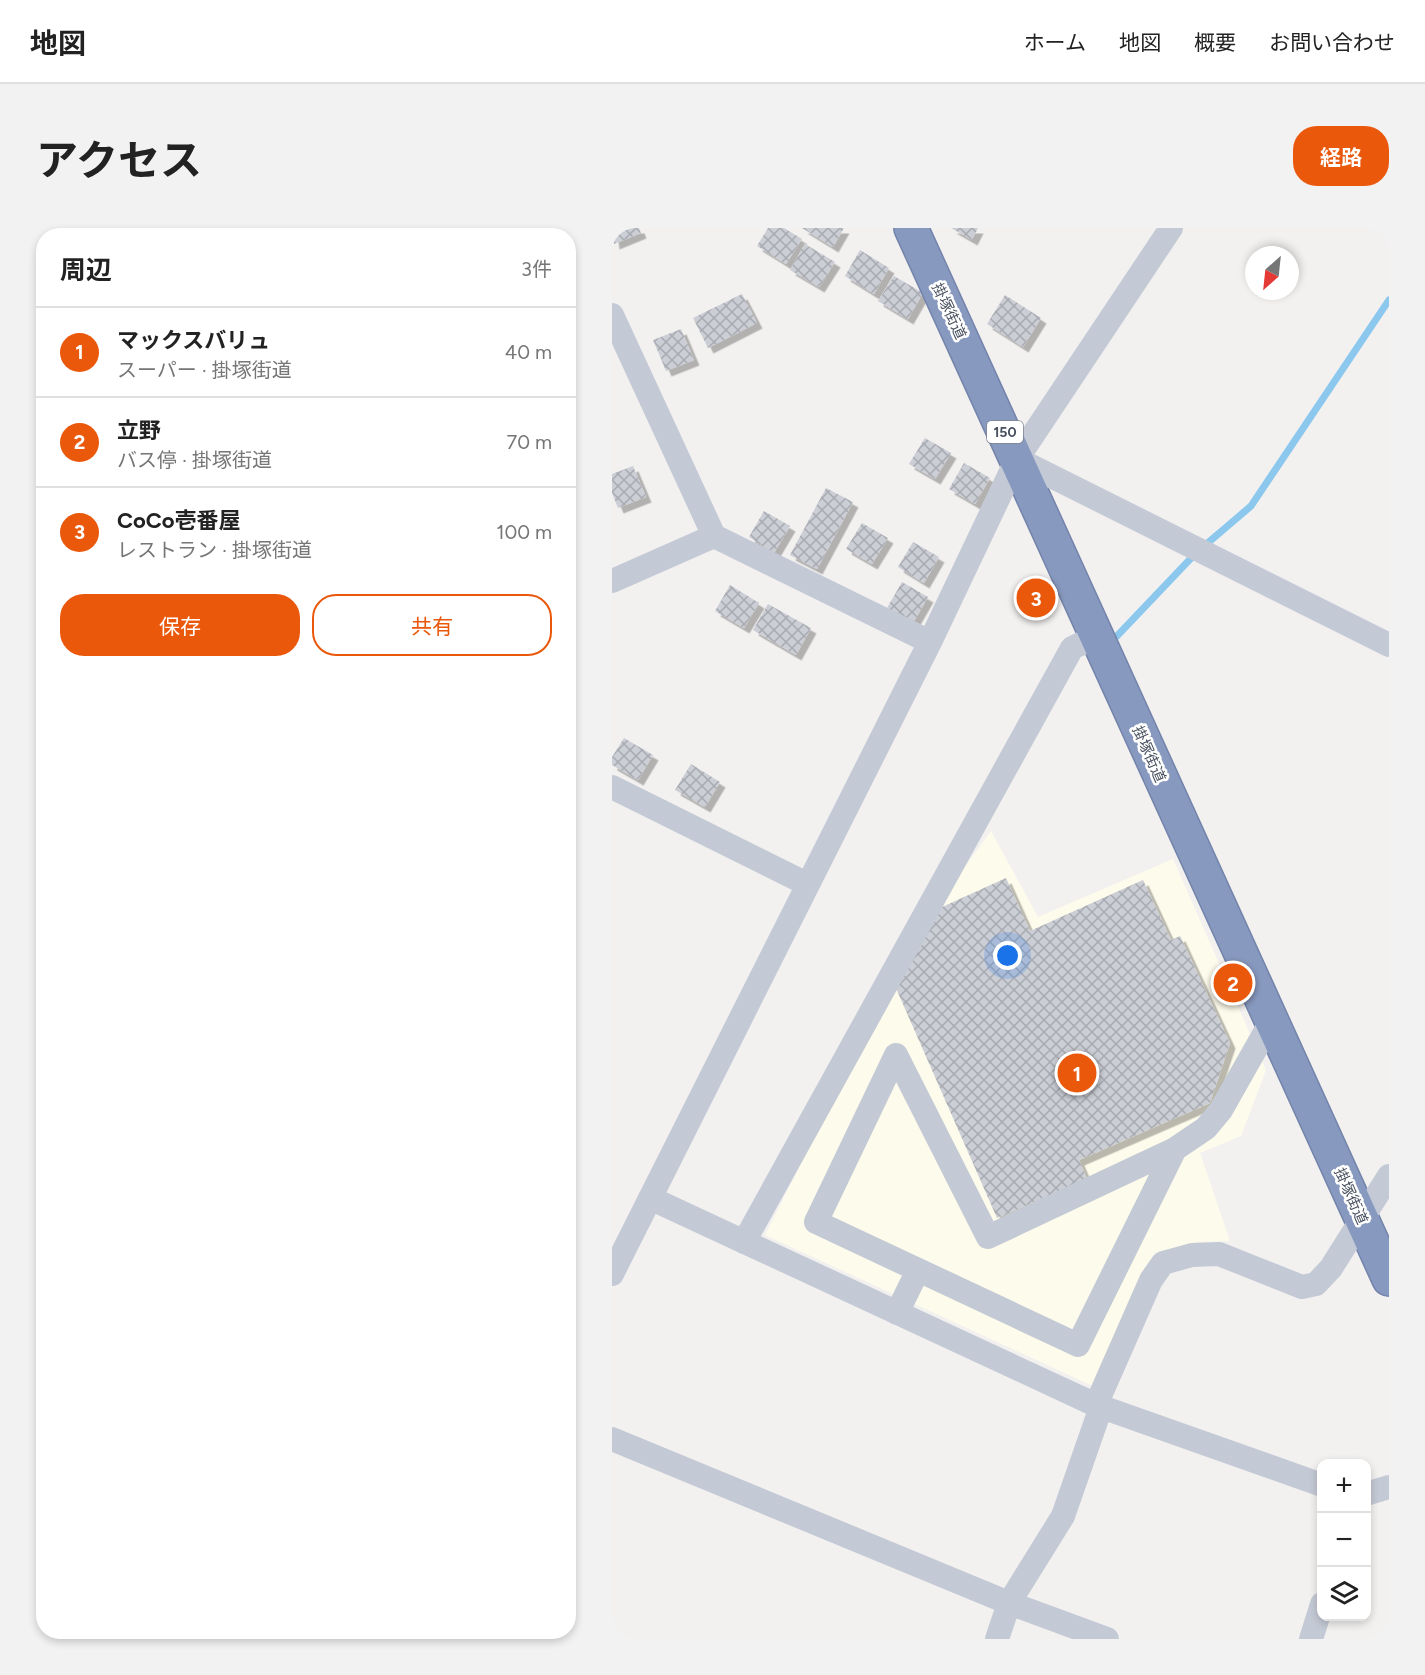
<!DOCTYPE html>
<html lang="ja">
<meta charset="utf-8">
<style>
body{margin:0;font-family:Figtree,"Noto Sans JP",sans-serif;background:#f2f2f2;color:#222}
.controls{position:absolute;right:18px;bottom:18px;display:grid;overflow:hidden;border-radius:12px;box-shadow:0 3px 9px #0003}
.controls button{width:54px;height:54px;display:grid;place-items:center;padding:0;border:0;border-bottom:2px solid #e0e0e0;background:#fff;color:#222;font:30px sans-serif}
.compass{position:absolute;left:633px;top:18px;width:54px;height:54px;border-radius:50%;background:#fff;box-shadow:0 3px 9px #0003;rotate:207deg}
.you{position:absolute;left:396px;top:728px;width:21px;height:21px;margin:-15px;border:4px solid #fff;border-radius:50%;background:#1a73e8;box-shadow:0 0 0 9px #1a73e833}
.badge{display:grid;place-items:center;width:39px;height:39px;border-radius:50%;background:#ea580c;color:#fff;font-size:20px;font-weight:700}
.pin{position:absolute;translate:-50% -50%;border:3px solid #fff;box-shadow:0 2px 6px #0006}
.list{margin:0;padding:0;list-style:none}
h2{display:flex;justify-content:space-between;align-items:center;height:78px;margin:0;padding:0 24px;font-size:26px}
h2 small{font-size:20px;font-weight:400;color:#767676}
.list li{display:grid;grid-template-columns:39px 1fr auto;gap:18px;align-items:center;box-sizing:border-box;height:90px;padding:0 24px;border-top:2px solid #e0e0e0}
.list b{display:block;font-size:22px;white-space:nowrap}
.list p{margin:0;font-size:20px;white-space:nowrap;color:#767676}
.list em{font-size:20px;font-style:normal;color:#767676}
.actions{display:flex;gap:12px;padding:18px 24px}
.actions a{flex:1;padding:14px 0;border:2px solid #ea580c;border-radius:24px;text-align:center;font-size:21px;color:#ea580c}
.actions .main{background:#ea580c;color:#fff}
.icon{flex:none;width:33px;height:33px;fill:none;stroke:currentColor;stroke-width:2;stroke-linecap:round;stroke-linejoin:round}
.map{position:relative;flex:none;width:777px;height:1411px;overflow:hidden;border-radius:24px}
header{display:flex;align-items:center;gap:36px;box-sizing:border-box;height:84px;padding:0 30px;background:#fff;border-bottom:2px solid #e0e0e0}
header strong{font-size:28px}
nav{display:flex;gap:33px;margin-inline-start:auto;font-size:21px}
.intro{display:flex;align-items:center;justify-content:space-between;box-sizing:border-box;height:144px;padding:0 36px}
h1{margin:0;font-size:42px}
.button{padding:15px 27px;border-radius:24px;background:#ea580c;color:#fff;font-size:21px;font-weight:700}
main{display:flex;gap:36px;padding:0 36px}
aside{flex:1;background:#fff;border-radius:24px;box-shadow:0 3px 9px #0003}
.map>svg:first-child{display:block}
.commercial{fill:#fdfbeb}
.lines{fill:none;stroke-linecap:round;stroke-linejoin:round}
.stream{stroke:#8cc8ee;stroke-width:7}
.building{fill:url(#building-cross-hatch);filter:url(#shadow)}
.highway-casing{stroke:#7384ab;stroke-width:36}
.minor{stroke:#c4cad5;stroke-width:24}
.highway{stroke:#8899bf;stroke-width:33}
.labels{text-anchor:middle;stroke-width:5;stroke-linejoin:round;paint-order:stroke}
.shield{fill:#fff;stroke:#7f848e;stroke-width:1.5}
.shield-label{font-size:14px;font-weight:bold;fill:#48505e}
.street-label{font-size:15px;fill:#48505e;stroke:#fff}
</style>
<header>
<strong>地図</strong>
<nav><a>ホーム</a><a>地図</a><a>概要</a><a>お問い合わせ</a></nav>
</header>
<div class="intro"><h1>アクセス</h1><a class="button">経路</a></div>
<main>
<aside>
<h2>周辺<small>3件</small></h2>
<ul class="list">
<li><span class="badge">1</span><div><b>マックスバリュ</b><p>スーパー · 掛塚街道</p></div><em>40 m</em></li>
<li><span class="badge">2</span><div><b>立野</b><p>バス停 · 掛塚街道</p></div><em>70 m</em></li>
<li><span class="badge">3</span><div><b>CoCo壱番屋</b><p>レストラン · 掛塚街道</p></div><em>100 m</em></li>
</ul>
<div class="actions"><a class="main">保存</a><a>共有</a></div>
</aside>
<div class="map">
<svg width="777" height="1411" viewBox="0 0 777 1411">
<defs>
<pattern id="building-cross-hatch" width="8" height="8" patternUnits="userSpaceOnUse" patternTransform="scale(1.5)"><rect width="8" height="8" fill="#ccced6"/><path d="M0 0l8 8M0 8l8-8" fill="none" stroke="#a8aab1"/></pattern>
<filter id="shadow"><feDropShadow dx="5.5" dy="5.5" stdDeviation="0" flood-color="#0004"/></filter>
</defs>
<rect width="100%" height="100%" fill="#f3f1f0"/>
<!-- commercial -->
<path class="commercial" d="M379 603 426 689 561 631 654 842 629 908 588 925 618 1013 585 1014 562 1022 481 1158 153 1007 279 758 326 676Z"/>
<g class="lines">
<!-- stream -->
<path class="stream" d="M591 319 639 278 777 72
M495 413 505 408 583 326"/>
</g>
<!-- building -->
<path class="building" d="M0 0H27L29 5 2 16Z
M156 0H172L190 11 174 36 145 18Z
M190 0H232L221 19Z
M339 0H366L360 12Z
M193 16 223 34 207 59 178 42Z
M248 22 277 40 262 66 233 48Z
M282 48 311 65 296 91 266 73Z
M130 66 145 95 96 120 81 90Z
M393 67 429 90 411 119 375 96Z
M69 101 82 132 54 143 41 112Z
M313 210 339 225 323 251 297 236Z
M352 235 378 250 363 276 337 261Z
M21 238 34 269 6 280 0 265V246Z
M214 260 241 274 205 341 178 327Z
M152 283 178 298 162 325 137 309Z
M250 295 276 310 260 336 234 321Z
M301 314 327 329 312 355 286 339Z
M290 354 316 369 301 395 275 380Z
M118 357 147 375 132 400 103 383Z
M156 376 199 400 184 427 141 402Z
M12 510 41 527 26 552 0 537V529Z
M79 536 108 554 93 579 63 562Z
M394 650 418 703 531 652 559 712 568 708 618 815 598 875 467 932 475 951 385 990 283 758 330 679Z"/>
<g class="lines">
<!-- highway casing -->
<g class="highway-casing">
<path id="highway" d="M299 0 777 1051"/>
</g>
<!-- minor -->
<path class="minor" d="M0 87 102 308 318 414
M405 231 777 417
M0 353 102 308
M0 559 195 656
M563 921 376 1009 284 827 204 994 466 1117 563 921 594 900 609 882 660 792
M38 970 484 1177 710 1257
M132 1014 460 420 485 408
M0 1046 318 414 405 231 559 0
M285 1085 306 1042
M484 1177 539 1052 551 1035 580 1027 607 1026 690 1059 704 1056 719 1040 777 948
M0 1211 397 1375 495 1411
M754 1266 777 1259
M385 1411 397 1375 451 1288 489 1179
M699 1411 710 1376"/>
<!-- highway -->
<use href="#highway" class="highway"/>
</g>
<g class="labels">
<!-- shield labels -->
<rect class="shield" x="375" y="193" width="36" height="22" rx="4.5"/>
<g class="shield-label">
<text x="393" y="209">150</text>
</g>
<!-- street labels -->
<g class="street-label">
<text transform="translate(337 83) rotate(65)" y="5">掛塚街道</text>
<text transform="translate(537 526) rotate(66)" y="5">掛塚街道</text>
<text transform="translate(739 968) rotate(66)" y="5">掛塚街道</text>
</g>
</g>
</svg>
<div class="controls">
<button>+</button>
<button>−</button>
<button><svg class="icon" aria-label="layers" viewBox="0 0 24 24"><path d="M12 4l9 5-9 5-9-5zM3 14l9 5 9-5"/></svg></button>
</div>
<svg class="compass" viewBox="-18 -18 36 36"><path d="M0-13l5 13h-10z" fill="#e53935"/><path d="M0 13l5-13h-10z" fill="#767676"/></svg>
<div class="you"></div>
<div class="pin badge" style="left:465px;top:845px">1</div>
<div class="pin badge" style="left:621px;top:755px">2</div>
<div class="pin badge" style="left:424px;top:370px">3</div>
</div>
</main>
